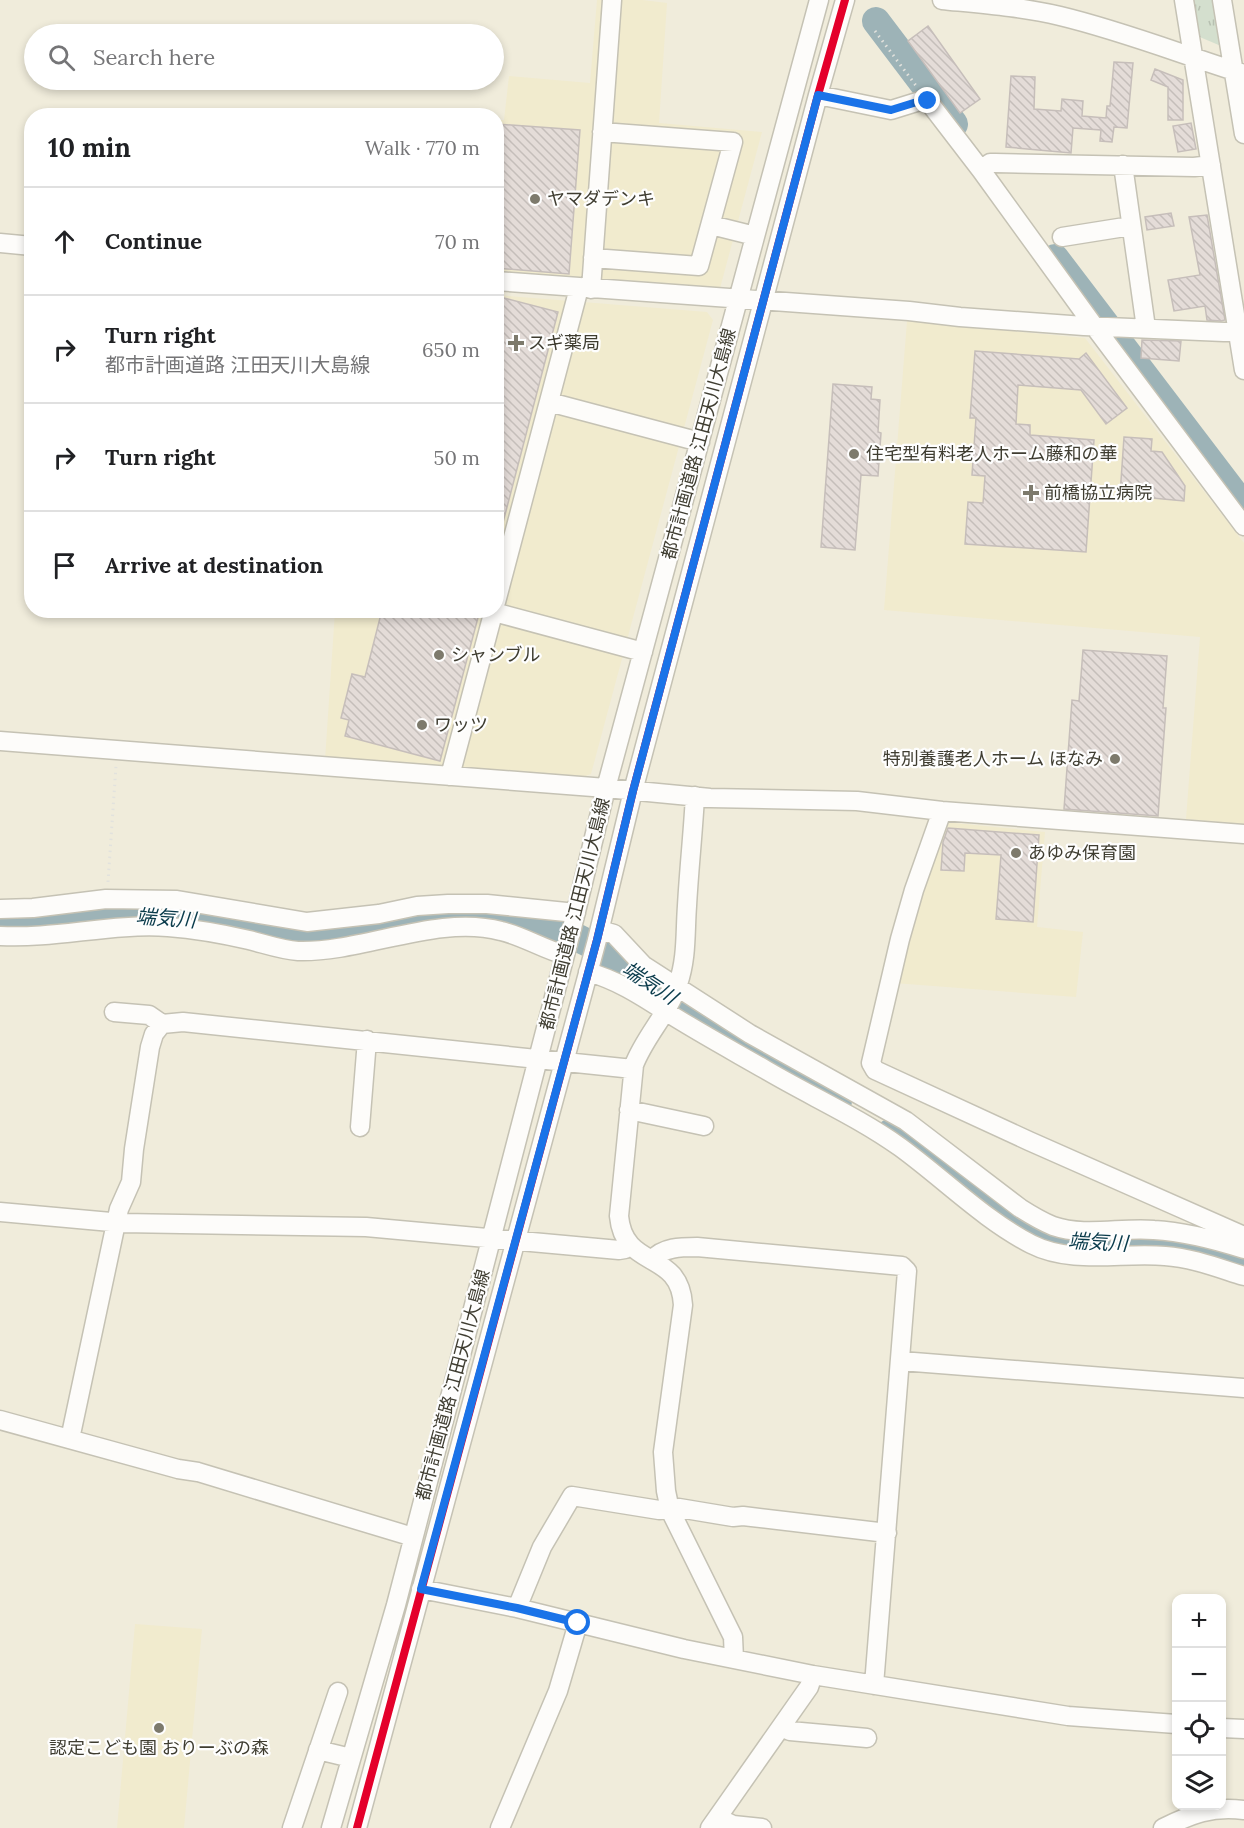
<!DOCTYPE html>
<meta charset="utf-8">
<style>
body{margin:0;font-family:Lora,"Noto Sans JP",serif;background:#f6f6f6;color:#202124}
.controls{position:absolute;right:18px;bottom:18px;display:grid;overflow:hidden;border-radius:12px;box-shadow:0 3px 9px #0003}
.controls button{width:54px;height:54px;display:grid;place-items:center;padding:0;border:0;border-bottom:2px solid #e0e0e0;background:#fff;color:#202124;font:30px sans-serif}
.stop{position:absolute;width:18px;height:18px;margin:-14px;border:4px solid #1a73e8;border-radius:50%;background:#fff}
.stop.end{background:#1a73e8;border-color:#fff;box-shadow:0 2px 6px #0008}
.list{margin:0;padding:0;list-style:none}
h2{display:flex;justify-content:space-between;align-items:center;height:78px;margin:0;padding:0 24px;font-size:26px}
h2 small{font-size:20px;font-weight:400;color:#757577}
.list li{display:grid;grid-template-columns:39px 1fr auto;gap:18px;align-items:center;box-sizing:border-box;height:108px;padding:0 24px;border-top:2px solid #e0e0e0}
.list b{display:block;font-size:22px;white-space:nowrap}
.list p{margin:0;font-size:20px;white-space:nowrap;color:#757577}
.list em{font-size:20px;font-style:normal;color:#757577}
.icon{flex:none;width:33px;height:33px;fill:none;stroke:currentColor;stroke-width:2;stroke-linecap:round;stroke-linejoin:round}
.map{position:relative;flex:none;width:1244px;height:1828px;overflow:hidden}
.search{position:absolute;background:#fff;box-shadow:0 3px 9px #0003;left:24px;top:24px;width:480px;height:66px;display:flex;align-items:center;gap:15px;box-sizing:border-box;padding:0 21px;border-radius:33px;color:#757577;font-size:22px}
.panel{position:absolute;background:#fff;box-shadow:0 3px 9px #0003;left:24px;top:108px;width:480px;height:510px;border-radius:24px}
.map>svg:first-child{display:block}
.built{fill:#f1ebce}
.park{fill:url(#park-tufts)}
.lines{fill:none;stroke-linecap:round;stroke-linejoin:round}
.river{stroke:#9db3b7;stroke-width:28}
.building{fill:url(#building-back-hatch);stroke:#c6beba;stroke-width:1.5}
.minor-casing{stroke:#c5c2b4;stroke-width:21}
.path{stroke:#e2e2dd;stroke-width:3;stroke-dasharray:1.5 4.5;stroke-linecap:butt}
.minor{stroke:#fdfcfa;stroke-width:18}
.bus-1-casing{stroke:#fefefe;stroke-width:12}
.bus-1{stroke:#e4002b;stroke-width:8}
.route{stroke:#1a73e8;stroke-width:8}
.poi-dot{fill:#7d7a6c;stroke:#fefefe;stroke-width:2}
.labels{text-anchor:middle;stroke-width:4.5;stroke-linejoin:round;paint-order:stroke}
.poi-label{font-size:18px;fill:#3f3d31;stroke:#fefefe;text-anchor:start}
.street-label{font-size:18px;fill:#3f3d31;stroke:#fefefe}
.water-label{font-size:20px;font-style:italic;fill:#0a3b4b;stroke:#fefefe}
</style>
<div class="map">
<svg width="1244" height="1828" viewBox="0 0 1244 1828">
<defs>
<pattern id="park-tufts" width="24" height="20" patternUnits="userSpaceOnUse" patternTransform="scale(1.5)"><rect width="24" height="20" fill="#d4dfce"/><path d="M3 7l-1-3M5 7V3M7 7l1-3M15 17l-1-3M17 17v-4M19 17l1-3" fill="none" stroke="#b7c0b1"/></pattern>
<pattern id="building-back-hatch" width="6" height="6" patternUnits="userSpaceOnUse" patternTransform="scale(1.5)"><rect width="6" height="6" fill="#e4dcd8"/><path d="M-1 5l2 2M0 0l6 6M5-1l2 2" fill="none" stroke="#c5beba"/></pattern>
</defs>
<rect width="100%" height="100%" fill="#f0ecdb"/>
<!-- built -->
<path class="built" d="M597 0H642L667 3 659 123 762 132 719 292 497 276V120H504L509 76 590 83Z
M497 295 707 312 713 320 591 774 583 777 325 760 335 611 496 610Z
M907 321 1085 338 1244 543V825L1186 819 1200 637 884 610Z
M944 822 1045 832 1037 927 1083 932 1076 997 894 983Z
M135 1624 202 1629 184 1828H117Z"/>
<!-- park -->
<path class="park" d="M1190 0H1214L1221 46 1195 35Z"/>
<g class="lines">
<!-- river -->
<path class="river" d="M876 21 954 124
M1055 258 1243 505
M0 924C52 923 103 910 155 913 189 914 222 920 255 927 273 931 290 936 309 936L453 914 509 917 546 925 572 935 596 947 755 1052 838 1101
M890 1133 913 1146 1006 1212 1057 1239 1083 1244H1175L1212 1251 1244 1261"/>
</g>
<!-- building -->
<path class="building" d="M928 26 980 99 960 113 908 41Z
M1114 62 1133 63 1127 128 1114 127 1112 142 1100 141 1101 130 1073 128 1071 153 1006 147 1011 76 1035 77 1034 109 1061 111 1062 99 1083 101 1082 116 1106 118 1107 106H1110Z
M1155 69 1183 80V120H1168V87L1151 80Z
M1191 123 1196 149 1178 152 1173 126Z
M496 124 580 130 569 274 496 268Z
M1171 213 1174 226 1147 230 1145 217Z
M1207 215 1225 320 1221 321 1207 320 1205 306 1174 311 1168 280 1200 275 1189 217Z
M496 296 558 312 501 530 496 529Z
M1142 340 1181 341 1179 361 1141 358Z
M975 351 1079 359 1086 353 1127 408 1106 424 1081 390 1018 385 1016 424 1030 425V435L1094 440 1086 552 965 544 968 502 983 503 985 476 972 475 976 418H970Z
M833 384 872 387 871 399 880 400 878 432 881 433 878 476 861 475 855 550 821 547Z
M1124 437 1152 439 1151 451 1162 452 1185 486 1184 501 1120 495Z
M382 610H480L440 761 345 736 349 720 341 718 352 674 365 677Z
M1083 650 1167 656 1163 708H1166L1158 816 1064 809 1072 700 1079 701Z
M948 828 1039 835 1033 922 996 919 1001 855 965 853 964 871 941 870 943 842Z"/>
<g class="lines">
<!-- minor casing -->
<g class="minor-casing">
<path id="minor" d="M942 0C982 4 1022 7 1060 16 1123 31 1183 55 1244 74
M1184 0 1244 370
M1222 0 1244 134
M818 95 891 110 920 101H928L981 170 1094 326 1244 526
M1123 165 1146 328
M981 170 990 163H995L1194 167 1211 165
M711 225 755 236
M1062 237 1131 226
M0 243 32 246
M593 258 699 266 733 142 602 132
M496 281 909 311 960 317 1084 326 1224 332 1237 331
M591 289 612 0
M549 402 700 442
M496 602 579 288
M494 612 643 652
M0 741 606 788 710 798 857 801 942 811 1244 834
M450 776 494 610
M695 796C693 833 689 869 687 906 685 933 687 958 678 984 669 1013 645 1036 634 1065L619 1216C624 1271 680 1249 683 1305L663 1452 666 1491 670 1510 733 1637 734 1659
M942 811 914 890 900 939 871 1063 875 1070 1029 1141 1244 1236
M0 909 33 908 106 899 177 900 307 922 379 914 417 906 448 904H487L576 913
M600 930 614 934 643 965 750 1034 906 1121 1020 1208C1031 1215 1041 1221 1053 1226 1085 1237 1121 1227 1154 1230 1186 1232 1213 1239 1244 1249
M0 936C56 939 112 923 168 927 195 929 223 934 249 940 265 944 282 950 298 951 362 953 438 914 501 931 523 936 543 949 565 955
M588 972C617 980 640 995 665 1011 698 1032 733 1051 766 1070 810 1096 858 1117 900 1147 944 1179 983 1219 1031 1244 1072 1265 1122 1252 1165 1256 1193 1258 1218 1268 1244 1276
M114 1012 149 1015 162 1024
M629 1110 704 1126
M360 1127 367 1040
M0 1212 122 1223 366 1227 619 1250 625 1249 630 1245
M652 1260C663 1247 681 1247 697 1247L902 1266 907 1271 874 1685
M901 1361 1244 1388
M0 1420 178 1469 198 1472 413 1537
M70 1439 116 1223 119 1209 131 1182 134 1149 150 1047 154 1034 162 1024 183 1022 633 1069
M421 1589 517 1608 684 1649 813 1675 1068 1716 1176 1724
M517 1608 542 1547 572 1496 659 1510 679 1508 733 1517 743 1516 887 1533
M781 1727 790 1731 867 1738
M1222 1728 1244 1729
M318 1750 351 1758
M718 1818 733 1825 762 1828
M292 1828 338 1692
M331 1828 396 1605 572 928 606 788 819 0
M357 1828 597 940 633 791 818 95 845 0
M500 1828 558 1691 578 1623
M710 1828 809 1687 813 1675
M1163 1828C1192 1814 1211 1806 1244 1810"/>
</g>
<!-- path -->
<path class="path" d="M875 31 917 87
M108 882 116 766"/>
<!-- minor -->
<use href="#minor" class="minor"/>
<!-- bus-1 casing -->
<g class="bus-1-casing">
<path id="bus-1" d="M357 1828 597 940 633 791 818 95 845 0"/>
</g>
<!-- bus-1 -->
<use href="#bus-1" class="bus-1"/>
</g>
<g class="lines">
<!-- route -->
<path class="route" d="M578 1623 517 1608 421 1589 597 940 633 791 818 95 891 110 920 101H928"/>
</g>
<!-- markers -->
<g class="poi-dot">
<circle cx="535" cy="199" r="6"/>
<path d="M513 334h6v6h6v6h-6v6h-6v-6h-6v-6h6z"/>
<circle cx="854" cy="454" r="6"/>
<path d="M1028 484h6v6h6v6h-6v6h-6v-6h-6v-6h6z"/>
<circle cx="439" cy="655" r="6"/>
<circle cx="422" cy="725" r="6"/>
<circle cx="1115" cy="759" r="6"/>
<circle cx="1016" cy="853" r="6"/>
<circle cx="159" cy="1728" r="6"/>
</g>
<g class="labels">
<!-- poi labels -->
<g class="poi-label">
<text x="547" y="205">ヤマダデンキ</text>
<text x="528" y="349">スギ薬局</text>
<text x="866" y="460">住宅型有料老人ホーム藤和の華</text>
<text x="1044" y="499">前橋協立病院</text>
<text x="451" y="661">シャンブル</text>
<text x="434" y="731">ワッツ</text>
<text x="1103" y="765" text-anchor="end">特別養護老人ホーム ほなみ</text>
<text x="1028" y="859">あゆみ保育園</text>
<text x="159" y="1754" text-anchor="middle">認定こども園 おりーぶの森</text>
</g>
<!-- street labels -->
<g class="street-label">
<text transform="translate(699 444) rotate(-75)" y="6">都市計画道路 江田天川大島線</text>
<text transform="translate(575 914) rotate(-76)" y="6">都市計画道路 江田天川大島線</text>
<text transform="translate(453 1385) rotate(-75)" y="6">都市計画道路 江田天川大島線</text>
</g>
<!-- water labels -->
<g class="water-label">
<text transform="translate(166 918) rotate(4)" y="7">端気川</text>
<text transform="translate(650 983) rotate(33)" y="7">端気川</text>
<text transform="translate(1098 1242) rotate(3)" y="7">端気川</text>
</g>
</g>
</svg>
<div class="controls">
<button>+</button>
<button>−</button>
<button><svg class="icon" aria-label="locate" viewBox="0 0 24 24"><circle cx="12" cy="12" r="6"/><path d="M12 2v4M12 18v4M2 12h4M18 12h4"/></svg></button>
<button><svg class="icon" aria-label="layers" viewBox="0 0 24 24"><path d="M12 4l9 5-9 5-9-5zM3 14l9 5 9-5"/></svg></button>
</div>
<div class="stop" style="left:578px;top:1623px"></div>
<div class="stop end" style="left:928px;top:101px"></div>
<div class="search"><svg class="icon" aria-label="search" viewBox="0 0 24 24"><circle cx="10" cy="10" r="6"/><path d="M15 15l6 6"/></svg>Search here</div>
<section class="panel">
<h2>10 min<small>Walk · 770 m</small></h2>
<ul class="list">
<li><svg class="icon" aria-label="ahead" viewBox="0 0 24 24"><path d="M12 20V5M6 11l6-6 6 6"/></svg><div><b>Continue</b></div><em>70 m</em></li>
<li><svg class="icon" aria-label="right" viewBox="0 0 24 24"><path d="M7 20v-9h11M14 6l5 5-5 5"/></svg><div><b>Turn right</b><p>都市計画道路 江田天川大島線</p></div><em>650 m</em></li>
<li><svg class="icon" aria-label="right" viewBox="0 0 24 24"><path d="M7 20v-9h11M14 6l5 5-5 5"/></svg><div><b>Turn right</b></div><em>50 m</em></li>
<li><svg class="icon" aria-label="arrive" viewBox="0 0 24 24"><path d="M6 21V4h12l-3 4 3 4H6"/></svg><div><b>Arrive at destination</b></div></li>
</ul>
</section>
</div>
